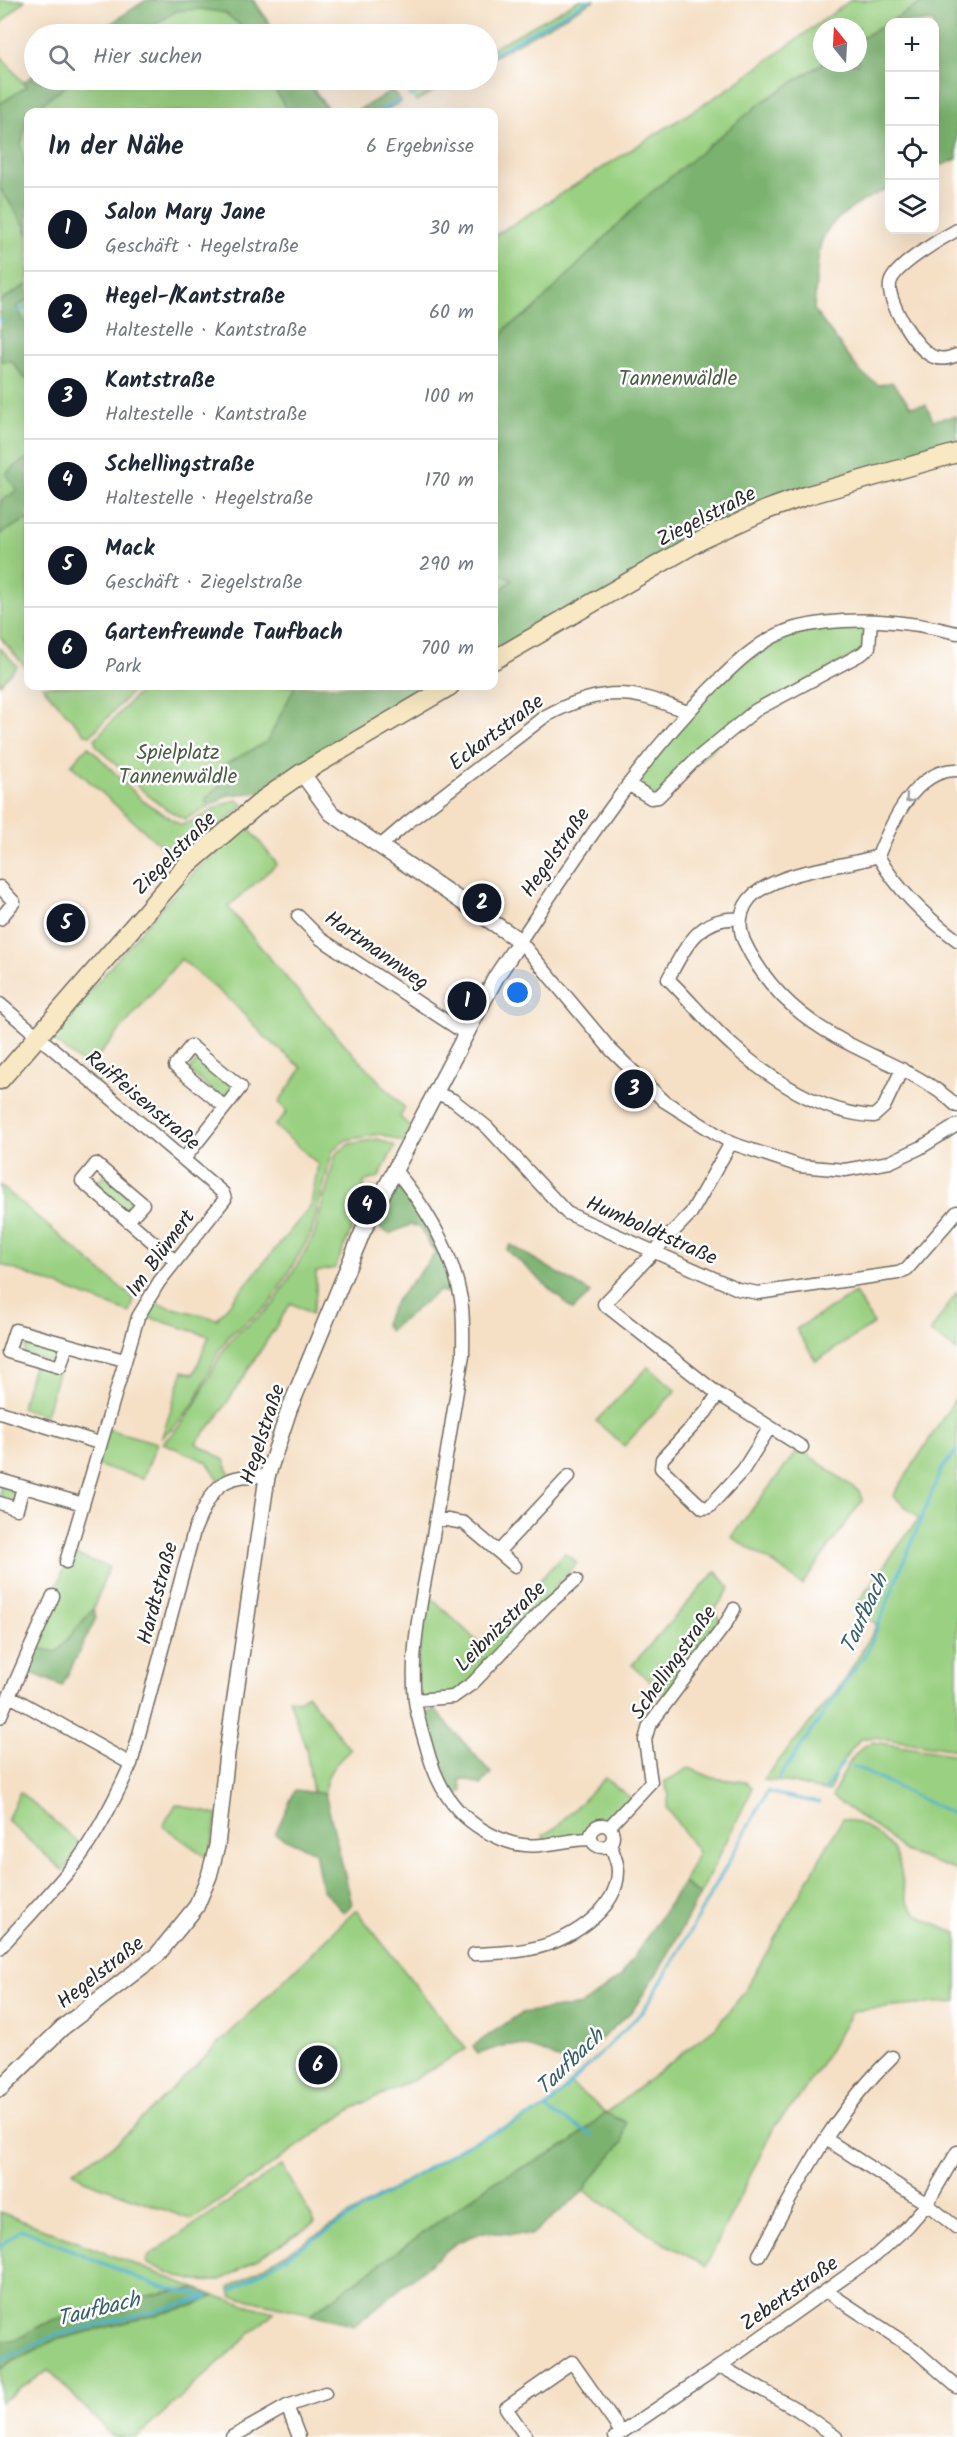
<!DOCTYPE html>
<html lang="de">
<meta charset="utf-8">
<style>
body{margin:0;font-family:Kalam,sans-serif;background:#f6f6f7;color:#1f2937}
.controls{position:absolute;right:18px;top:18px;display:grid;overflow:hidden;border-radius:12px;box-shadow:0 6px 24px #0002}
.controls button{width:54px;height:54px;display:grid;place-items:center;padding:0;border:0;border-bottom:2px solid #e0e1e3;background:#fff;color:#1f2937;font:30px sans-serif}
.compass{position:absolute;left:813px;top:18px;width:54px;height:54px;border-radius:50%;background:#fff;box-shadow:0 6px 24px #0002;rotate:342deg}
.you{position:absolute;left:518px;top:993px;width:21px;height:21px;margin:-15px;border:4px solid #fff;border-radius:50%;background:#1a73e8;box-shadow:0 0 0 9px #1a73e833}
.badge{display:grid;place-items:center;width:39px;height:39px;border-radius:50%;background:#111827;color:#fff;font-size:20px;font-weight:700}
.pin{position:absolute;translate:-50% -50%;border:3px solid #fff;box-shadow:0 2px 6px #0006}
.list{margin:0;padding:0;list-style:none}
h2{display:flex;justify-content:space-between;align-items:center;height:78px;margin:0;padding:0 24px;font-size:26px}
h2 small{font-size:20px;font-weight:400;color:#747a83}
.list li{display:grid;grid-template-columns:39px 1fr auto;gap:18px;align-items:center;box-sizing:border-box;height:84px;padding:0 24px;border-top:2px solid #e0e1e3}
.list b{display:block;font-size:22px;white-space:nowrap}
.list p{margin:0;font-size:20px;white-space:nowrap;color:#747a83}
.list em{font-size:20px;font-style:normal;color:#747a83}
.icon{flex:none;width:33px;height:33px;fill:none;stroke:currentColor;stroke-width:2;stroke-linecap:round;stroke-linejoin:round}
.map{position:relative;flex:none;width:957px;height:2437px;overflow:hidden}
.search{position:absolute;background:#fff;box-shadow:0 6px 24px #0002;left:24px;top:24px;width:474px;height:66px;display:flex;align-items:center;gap:15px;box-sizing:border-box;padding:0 21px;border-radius:33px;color:#747a83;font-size:22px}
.panel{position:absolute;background:#fff;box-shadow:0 6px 24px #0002;left:24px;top:108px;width:474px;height:582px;border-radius:12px}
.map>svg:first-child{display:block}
.green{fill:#9ad081;stroke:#627e56;stroke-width:1.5}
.forest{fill:#7bb26f;stroke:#536e4d;stroke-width:1.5}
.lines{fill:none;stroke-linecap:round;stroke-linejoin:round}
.stream{stroke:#4fb2ce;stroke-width:3}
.minor-casing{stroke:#726a61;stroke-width:15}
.tertiary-casing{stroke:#726a61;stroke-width:18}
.secondary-casing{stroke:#726a61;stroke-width:21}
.minor{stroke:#fff;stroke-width:12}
.tertiary{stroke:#fff;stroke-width:15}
.secondary{stroke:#f8e8c3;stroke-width:18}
.oneway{stroke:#a0a0a0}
.labels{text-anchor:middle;stroke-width:5;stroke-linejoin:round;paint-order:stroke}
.park-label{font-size:21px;fill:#4c5d45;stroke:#fff}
.street-label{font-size:21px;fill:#2b2b2b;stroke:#fff}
.water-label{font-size:22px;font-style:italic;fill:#39616c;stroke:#fff}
</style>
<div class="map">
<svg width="957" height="2437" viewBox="0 0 957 2437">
<rect width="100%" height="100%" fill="#fff"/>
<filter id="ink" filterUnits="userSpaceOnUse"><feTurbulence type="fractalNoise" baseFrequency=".0167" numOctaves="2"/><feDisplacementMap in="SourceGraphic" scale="12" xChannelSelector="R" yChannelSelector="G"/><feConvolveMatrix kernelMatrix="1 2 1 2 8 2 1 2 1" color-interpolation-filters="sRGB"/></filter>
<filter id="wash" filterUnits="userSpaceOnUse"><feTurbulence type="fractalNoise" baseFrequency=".008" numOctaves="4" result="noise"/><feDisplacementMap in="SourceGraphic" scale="24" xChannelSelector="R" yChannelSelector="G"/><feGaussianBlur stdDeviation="1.35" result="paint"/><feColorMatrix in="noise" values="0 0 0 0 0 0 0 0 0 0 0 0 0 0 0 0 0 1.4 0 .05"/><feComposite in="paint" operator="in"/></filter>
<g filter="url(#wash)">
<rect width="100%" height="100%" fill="#f5e0c6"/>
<!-- green -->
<path class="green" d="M0 0H25L0 24Z
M154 0H254L277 34H103Z
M579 0H594L488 60V51Z
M851 0H927L858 40V27H822L823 63 762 102 532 311 507 327 494 355V236L731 87Z
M0 55 26 86 35 80H308L330 112H28V290L12 299 17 307 28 300V670L0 637Z
M436 80H454L416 101 410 94Z
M494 571 513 580 494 595Z
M871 621 869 647 756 710 658 797 628 784 735 664 794 629Z
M0 648 17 666 0 684Z
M42 686H137L91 735 85 734Z
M145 686H295L267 742 220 767 225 780 205 800 208 807 185 819C149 803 124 771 96 745L95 739Z
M88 746 143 801 181 825C201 820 217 803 237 800L244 805 179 862 71 765Z
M247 826 277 864 228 907C284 977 342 1044 405 1108L400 1117 411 1127 404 1142 380 1134 346 1140 333 1150 311 1234 270 1304 231 1334 219 1350 195 1402 180 1421 162 1437 183 1371 194 1374 209 1336 145 1316 154 1303 217 1319 311 1206 318 1164 275 1126 287 1112 279 1102 302 1068 266 1038 233 1003 181 959 88 1068 50 1038 157 912 198 868Z
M199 1058 233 1086 223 1099 189 1071Z
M378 1139 395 1146 379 1177 364 1182V1201L335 1268 316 1272V1294L312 1314 291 1303 219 1415 196 1443 224 1460 230 1475 220 1481 207 1462 163 1443 183 1422 196 1403 222 1352 234 1336 273 1305 296 1267 314 1236 336 1154 349 1144Z
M104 1175 138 1203 128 1215 94 1187Z
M0 1185 134 1299 130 1313 0 1264Z
M957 1292V1351L930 1332Z
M855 1293 874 1324 816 1361 796 1329Z
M29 1336 64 1346 59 1364 24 1354Z
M34 1363 59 1369 46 1415 21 1408Z
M648 1367 676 1390 624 1446 596 1421Z
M957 1396V1750L874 1737 860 1739 839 1766 829 1792 794 1783 763 1780 845 1680 877 1625 855 1606 919 1518 893 1496Z
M107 1429 157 1443 143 1478 96 1465Z
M799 1448 861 1493 862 1501 802 1585 775 1564 731 1537Z
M0 1482 20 1488 16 1506 0 1501Z
M70 1553 109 1567 93 1609 56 1653 33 1647Z
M565 1553 577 1563 553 1588 559 1595 453 1697 415 1700 423 1590 480 1644Z
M716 1571 730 1588 714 1611 723 1624 667 1696 632 1665Z
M307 1694 350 1750C336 1763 324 1774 325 1794L313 1792 306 1749 289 1699 299 1701Z
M873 1742 957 1755V1871L905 1852 888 1836 832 1797C842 1778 851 1749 873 1742Z
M689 1768 713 1778 745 1782 752 1787 751 1792 700 1894 683 1883 698 1852 667 1808 669 1795 664 1782Z
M605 1778 632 1799 609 1824 601 1822 592 1827 589 1836 545 1843 543 1835 555 1828Z
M20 1792 83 1846 63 1871 7 1820Z
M176 1804 217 1815 209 1859 163 1826Z
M843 1818C862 1822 891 1840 898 1859 904 1875 901 1900 915 1912 926 1922 943 1928 957 1933V2001L852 2011 828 2053 796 2102 774 2127 706 2266 662 2242 584 2191 605 2113 569 2144 492 2183 311 2314 232 2296 229 2288 462 2147 545 2109 570 2083 606 2113 716 2027 743 1994Z
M356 1910 466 2049 411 2081 353 2108 192 2220 84 2180 73 2171 117 2143Z
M282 2165 315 2223 226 2278C198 2288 174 2274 148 2264L146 2261 150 2255Z
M0 2212 198 2289 165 2292 92 2310 44 2324 18 2340 1 2342Z
M215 2296 274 2312 137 2437H113L49 2370 0 2402V2368L55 2340 191 2306Z"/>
<!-- forest -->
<path class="forest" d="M146 0H252L276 34H251L225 13 201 9 176 11 141 34H95Z
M927 0H957V159L935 168 934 22H890L889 188C867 198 828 218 821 243 816 264 816 288 814 310L861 373 879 385 892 382 911 406 926 405 933 420 957 416V446L804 491 494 651V595L512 580 494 571V355L507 327 532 311 642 200 762 102 823 63H858V40Z
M34 75V80H76L50 97 34 112H28L21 146 28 175V236L25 226 0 188V104L27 86 24 82Z
M269 80H306L328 112H288Z
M393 90 401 102 382 112H355Z
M28 284V299L16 307 28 327V379L24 378 12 361H0V301Z
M28 457V519L0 534V502L17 490 5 474Z
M295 686H435L262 792 228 795 208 807 205 800 225 781 220 767 267 742Z
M395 1179C425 1214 443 1250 453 1294L439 1291 389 1331 384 1323 395 1302 435 1254 420 1227 410 1225 389 1234 372 1223Z
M511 1245 591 1293 573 1310 507 1250Z
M93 1609 96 1618 62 1686 25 1670 33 1647 57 1652Z
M435 1710 491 1773 481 1785 465 1779 460 1780 463 1791 452 1800 434 1765 421 1714Z
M295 1790 325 1794 352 1904 344 1913 322 1889 315 1852 275 1834Z
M683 1883 700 1894 664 1962 633 2010 570 2067C554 2056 531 2045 511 2045 501 2045 488 2051 478 2054L473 2046 521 2013 582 2005 621 1976Z
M605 2113 626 2122 623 2142 587 2184 584 2191 531 2235 483 2232 456 2243 355 2325 311 2314 492 2183 569 2144Z
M198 2289 215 2296 191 2306 55 2340 0 2368V2341C22 2342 28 2330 47 2323 95 2307 147 2293 198 2289Z"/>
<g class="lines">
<!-- stream -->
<path class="stream" d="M488 57 589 0
M409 96 443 80
M376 112 399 100
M17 312 28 305
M0 321 3 320
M853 1766 957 1816
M778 1779 868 1650 941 1470 957 1450
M825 1790 843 1762
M767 1792 819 1803V1802
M545 2109 593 2135
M0 2248 21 2229 155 2285 208 2297
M231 2291 462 2147 545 2109 643 2011 673 1962 768 1791
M0 2361 50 2337 207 2298"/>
</g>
</g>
<g filter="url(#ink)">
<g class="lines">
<!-- minor casing -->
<g class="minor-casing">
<path id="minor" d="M957 230C942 238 892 267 890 284 887 302 917 351 934 357 941 360 950 358 957 355
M957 633C906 620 846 615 795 628 760 638 733 666 708 691 635 766 578 854 520 941L611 1050 664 1101 731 1143 800 1166 845 1170 890 1162 920 1148 957 1125
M628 784 651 798 658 797 694 761 756 710 863 653 869 647 871 621
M379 847 407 823 544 717C573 701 608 688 643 697 658 700 673 707 688 712
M878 856C840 868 795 868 760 890 742 901 736 922 744 941 764 984 798 1016 838 1038 879 1061 923 1074 957 1106
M878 856C891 824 915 769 957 770
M878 856C897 889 927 918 957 940
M0 887 14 902 0 919
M298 916 321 939 466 1034
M739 919C699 916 685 948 668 979 690 1000 709 1025 732 1045 768 1078 823 1114 874 1116L884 1107 902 1069
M0 1004 223 1193 225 1199 159 1282 138 1317 66 1562
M436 1093 453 1100 487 1127 567 1213 738 1289 758 1293 898 1273 907 1269 957 1212
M731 1143 691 1213 604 1304 718 1394 802 1447
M184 1159 241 1087 191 1046 175 1066 225 1107
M394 1169C426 1207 452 1249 461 1299 464 1317 463 1337 463 1355 453 1413 444 1471 434 1530 425 1586 409 1644 415 1701 417 1716 422 1731 426 1745 438 1792 459 1823 506 1841 536 1852 561 1839 591 1839
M128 1221 143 1204 96 1164 82 1181 175 1261
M67 1345 60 1367 8 1352 15 1330 124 1360
M718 1394 706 1412 662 1459 661 1468 703 1508 709 1507 743 1470 770 1427
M0 1412 99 1443
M0 1480 83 1504
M0 1503 17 1509 23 1487
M436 1518 464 1523 515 1566
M499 1551 569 1476
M10 1696 131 1764
M415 1700 453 1697 473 1683 546 1606 576 1580
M0 1717 53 1596
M591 1836a11 11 0 1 1 22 0a11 11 0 1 1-22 0Z
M609 1827 651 1782 645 1740 649 1726 725 1625 734 1609
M0 1948C26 1919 53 1891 77 1861 99 1831 116 1797 131 1764L194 1531C211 1491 219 1471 267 1477
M474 1954C493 1953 512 1953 530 1949 565 1943 618 1912 618 1871 618 1862 613 1852 610 1844
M826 2139 927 2204 957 2228
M759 2255C799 2184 832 2114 892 2057
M826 2291 914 2349 957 2387
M720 2366 798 2410 836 2437
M287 2406 299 2437
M232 2437 287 2406 325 2393
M526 2437 506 2408 572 2362 621 2432
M615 2437 720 2366 876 2255 907 2227 927 2204 957 2152"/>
</g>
<!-- tertiary casing -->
<g class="tertiary-casing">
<path id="tertiary" d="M0 2089 62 2028 157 1955 196 1907 209 1876 217 1846 227 1753 267 1477 289 1410 363 1231 466 1034 496 977 520 941 331 813 302 773"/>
</g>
<!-- secondary casing -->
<g class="secondary-casing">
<path id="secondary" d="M494 660 701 540 766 510 805 496 957 453
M0 1080 185 867 263 800 302 773 450 686"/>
</g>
<!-- minor -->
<use href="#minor" class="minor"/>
<!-- tertiary -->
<use href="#tertiary" class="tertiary"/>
<!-- secondary -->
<use href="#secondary" class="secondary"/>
</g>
<!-- one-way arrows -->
<defs><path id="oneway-chevron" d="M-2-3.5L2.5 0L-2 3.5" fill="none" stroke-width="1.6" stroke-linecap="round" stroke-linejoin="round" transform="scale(1.5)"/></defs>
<use class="oneway" href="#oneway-chevron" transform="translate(909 799) rotate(131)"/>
</g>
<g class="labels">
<!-- park labels -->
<g class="park-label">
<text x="678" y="385">Tannenwäldle</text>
<text x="178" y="759">Spielplatz<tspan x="178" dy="24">Tannenwäldle</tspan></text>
</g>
<!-- street labels -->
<g class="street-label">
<text transform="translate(706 516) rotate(-27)" y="7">Ziegelstraße</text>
<text transform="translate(496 732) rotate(-37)" y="7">Eckartstraße</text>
<text transform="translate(555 852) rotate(-55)" y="7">Hegelstraße</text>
<text transform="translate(174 853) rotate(-45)" y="7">Ziegelstraße</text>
<text transform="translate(377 950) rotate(35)" y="7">Hartmannweg</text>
<text transform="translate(143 1100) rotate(40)" y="7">Raiffeisenstraße</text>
<text transform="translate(652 1230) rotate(24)" y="7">Humboldtstraße</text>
<text transform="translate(160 1253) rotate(-54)" y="7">Im Blümert</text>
<text transform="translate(262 1434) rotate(-72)" y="7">Hegelstraße</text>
<text transform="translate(157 1593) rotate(-75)" y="7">Hardtstraße</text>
<text transform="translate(500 1626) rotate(-45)" y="7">Leibnizstraße</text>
<text transform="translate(673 1662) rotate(-55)" y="7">Schellingstraße</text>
<text transform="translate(100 1972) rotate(-38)" y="7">Hegelstraße</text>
<text transform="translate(789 2293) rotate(-35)" y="7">Zebertstraße</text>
</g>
<!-- water labels -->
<g class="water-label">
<text transform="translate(863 1613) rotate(-65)" y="8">Taufbach</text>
<text transform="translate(569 2061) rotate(-44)" y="8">Taufbach</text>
<text transform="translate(98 2308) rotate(-14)" y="8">Taufbach</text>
</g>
</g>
</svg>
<div class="controls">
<button>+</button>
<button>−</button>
<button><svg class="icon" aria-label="locate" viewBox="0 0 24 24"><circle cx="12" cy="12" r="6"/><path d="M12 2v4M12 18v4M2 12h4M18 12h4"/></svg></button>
<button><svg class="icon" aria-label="layers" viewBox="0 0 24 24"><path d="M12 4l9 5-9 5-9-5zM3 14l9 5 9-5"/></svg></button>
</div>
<svg class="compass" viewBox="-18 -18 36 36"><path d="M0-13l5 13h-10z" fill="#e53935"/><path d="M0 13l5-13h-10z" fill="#747a83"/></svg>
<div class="you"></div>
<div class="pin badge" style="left:467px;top:1001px">1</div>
<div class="pin badge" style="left:482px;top:903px">2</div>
<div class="pin badge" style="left:634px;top:1089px">3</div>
<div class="pin badge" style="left:367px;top:1205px">4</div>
<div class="pin badge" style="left:66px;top:923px">5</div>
<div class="pin badge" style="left:318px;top:2065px">6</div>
<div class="search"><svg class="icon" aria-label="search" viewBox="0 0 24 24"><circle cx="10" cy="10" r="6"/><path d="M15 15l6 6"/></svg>Hier suchen</div>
<section class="panel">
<h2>In der Nähe<small>6 Ergebnisse</small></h2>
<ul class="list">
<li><span class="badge">1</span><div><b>Salon Mary Jane</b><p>Geschäft · Hegelstraße</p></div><em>30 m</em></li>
<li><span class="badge">2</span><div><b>Hegel-/Kantstraße</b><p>Haltestelle · Kantstraße</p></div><em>60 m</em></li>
<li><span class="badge">3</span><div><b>Kantstraße</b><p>Haltestelle · Kantstraße</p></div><em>100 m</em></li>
<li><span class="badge">4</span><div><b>Schellingstraße</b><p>Haltestelle · Hegelstraße</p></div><em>170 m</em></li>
<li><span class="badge">5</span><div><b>Mack</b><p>Geschäft · Ziegelstraße</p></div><em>290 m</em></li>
<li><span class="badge">6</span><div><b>Gartenfreunde Taufbach</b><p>Park</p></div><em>700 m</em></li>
</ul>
</section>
</div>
